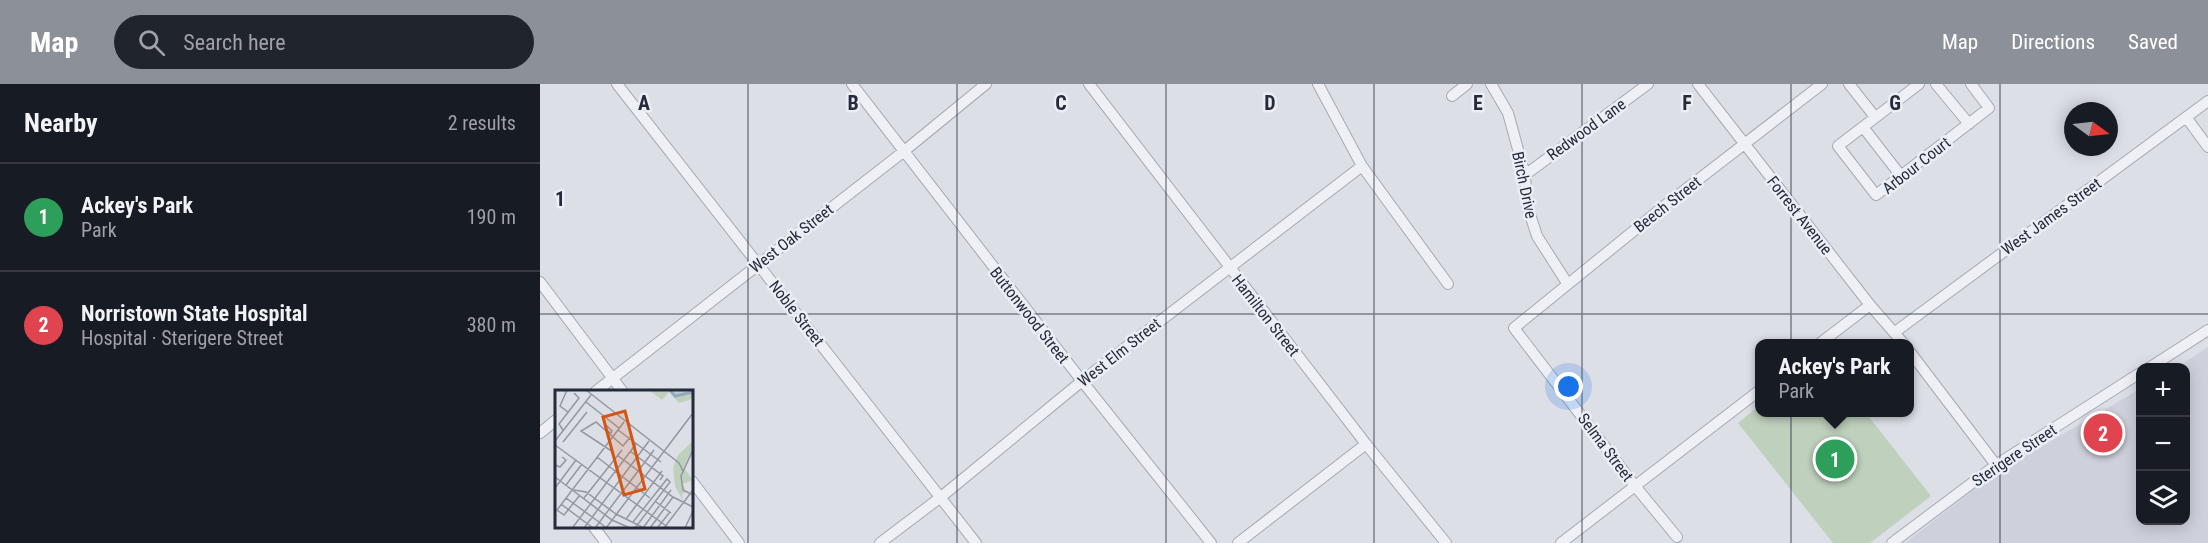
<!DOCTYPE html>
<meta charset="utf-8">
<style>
body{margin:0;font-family:"Roboto Condensed",sans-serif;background:#20242c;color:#f1f3f6}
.controls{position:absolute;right:18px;bottom:18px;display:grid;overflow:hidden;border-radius:12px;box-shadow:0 3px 15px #0003}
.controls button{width:54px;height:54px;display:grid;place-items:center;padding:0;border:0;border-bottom:2px solid #363941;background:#171b24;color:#f1f3f6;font:30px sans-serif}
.compass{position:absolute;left:1524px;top:18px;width:54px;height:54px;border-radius:50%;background:#171b24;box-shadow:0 3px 15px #0003;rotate:105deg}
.you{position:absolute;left:1029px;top:303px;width:21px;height:21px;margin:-15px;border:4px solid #fff;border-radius:50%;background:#1a73e8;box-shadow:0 0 0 9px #1a73e833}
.badge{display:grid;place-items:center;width:39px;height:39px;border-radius:50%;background:#8c9099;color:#fff;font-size:20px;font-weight:700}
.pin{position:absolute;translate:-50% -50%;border:3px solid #fff;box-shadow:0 2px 6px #0006}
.popup{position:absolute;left:1215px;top:255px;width:159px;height:78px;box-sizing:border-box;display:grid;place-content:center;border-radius:12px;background:#171b24;filter:drop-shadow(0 2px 4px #0005);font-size:20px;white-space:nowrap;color:#9ea1a6}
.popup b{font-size:22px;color:#f1f3f6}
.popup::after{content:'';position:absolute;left:50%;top:100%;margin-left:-12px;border:12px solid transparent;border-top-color:#171b24}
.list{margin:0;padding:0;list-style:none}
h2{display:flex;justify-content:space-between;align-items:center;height:78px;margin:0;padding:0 24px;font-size:26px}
h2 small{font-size:20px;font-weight:400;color:#9ea1a6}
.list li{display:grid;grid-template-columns:39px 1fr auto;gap:18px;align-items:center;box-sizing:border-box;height:108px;padding:0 24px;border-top:2px solid #363941}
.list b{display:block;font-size:22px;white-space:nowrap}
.list p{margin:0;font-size:20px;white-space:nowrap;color:#9ea1a6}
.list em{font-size:20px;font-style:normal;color:#9ea1a6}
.icon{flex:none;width:33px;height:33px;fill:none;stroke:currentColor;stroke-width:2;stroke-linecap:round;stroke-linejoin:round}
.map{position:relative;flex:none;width:1668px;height:459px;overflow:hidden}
header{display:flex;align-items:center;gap:36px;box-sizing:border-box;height:84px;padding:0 30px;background:#8c9099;color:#fff}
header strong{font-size:28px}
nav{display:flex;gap:33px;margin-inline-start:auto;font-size:21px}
.search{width:420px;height:54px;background:#20242c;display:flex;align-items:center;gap:15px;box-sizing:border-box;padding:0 21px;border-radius:33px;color:#9ea1a6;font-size:22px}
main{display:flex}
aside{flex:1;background:#171b24}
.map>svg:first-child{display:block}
.built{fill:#ced1db}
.green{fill:#bfd0bd}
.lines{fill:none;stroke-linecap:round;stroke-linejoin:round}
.minor-casing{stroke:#a5a9b3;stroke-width:12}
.minor{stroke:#eef0f5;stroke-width:10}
.grid{fill:none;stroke:#252b3d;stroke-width:1.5;stroke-opacity:0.55}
.labels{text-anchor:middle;stroke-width:5;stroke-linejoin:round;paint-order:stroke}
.street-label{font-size:16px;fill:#252b3d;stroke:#ebeef4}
.inset-river{fill:none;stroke:#95a8c8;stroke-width:3}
.inset-road{fill:none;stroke:#9397a2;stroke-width:1.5}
.view{fill:#d45411;fill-opacity:0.15;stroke:#d45411;stroke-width:3}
.inset-edge{fill:none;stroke:#252b3d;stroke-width:3}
.grid-label{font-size:20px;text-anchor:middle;font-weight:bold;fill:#252b3d;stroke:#ebeef4;stroke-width:5;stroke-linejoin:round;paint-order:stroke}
</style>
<header>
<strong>Map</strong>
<div class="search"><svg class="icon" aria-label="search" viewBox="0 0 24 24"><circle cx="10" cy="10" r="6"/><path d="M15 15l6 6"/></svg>Search here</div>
<nav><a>Map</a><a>Directions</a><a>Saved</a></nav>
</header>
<main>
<aside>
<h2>Nearby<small>2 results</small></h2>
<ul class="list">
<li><span class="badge" style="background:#2e9e5b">1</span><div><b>Ackey's Park</b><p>Park</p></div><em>190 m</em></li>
<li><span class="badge" style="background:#e0444e">2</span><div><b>Norristown State Hospital</b><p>Hospital · Sterigere Street</p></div><em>380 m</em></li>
</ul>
</aside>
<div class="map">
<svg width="1668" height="459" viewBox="0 0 1668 459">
<rect width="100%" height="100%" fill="#dcdfe6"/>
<!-- built -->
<path class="built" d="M1668 263V459H1365L1451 392 1600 305V436H1646V284L1637 283Z"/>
<!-- green -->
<path class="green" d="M1220 321V328L1326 329 1391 412 1330 459H1293L1198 339Z"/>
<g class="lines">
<!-- minor casing -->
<g class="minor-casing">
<path id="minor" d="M77 0 436 459
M312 0 542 297 671 459
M549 0 826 360 906 459
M778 0 822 82 908 200
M951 0 968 29 985 91 987 121 997 152 1027 199
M1158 0 1330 221 1364 260
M1309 0 1335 33
M1379 0 1298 62 1336 111 1449 24 1431 0
M1396 0 1429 40
M912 12 927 0
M1646 33 1668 63
M1323 43 1361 92
M985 91 1108 0
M0 198 83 308
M1355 248 1668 17
M1279 260 1330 221
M1370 268 1456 381
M1609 284 1668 246
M55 308 363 68 446 0
M0 349 16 336
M152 397 199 459
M53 442 66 459
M1137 453 1095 402 974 244 1128 119 1282 0
M340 459 401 413 542 297 822 82
M698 459 826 360
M1021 459 1220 306
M1352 459 1456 381 1600 289"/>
</g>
<!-- minor -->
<use href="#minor" class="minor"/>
</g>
<!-- grid -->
<path class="grid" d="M208 0V459M417 0V459M626 0V459M834 0V459M1042 0V459M1251 0V459M1460 0V459M0 230H1668"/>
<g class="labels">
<!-- street labels -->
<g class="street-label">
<text transform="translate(1046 45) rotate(-36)" y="6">Redwood Lane</text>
<text transform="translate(1376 81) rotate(-38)" y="6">Arbour Court</text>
<text transform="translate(985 101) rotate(78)" y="6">Birch Drive</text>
<text transform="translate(1127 120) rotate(-38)" y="6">Beech Street</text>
<text transform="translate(1260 131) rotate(52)" y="6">Forrest Avenue</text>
<text transform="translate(1511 132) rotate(-36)" y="6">West James Street</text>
<text transform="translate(251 154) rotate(-38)" y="6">West Oak Street</text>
<text transform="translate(257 229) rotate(52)" y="6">Noble Street</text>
<text transform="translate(490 231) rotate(52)" y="6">Buttonwood Street</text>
<text transform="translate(726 231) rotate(52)" y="6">Hamilton Street</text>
<text transform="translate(579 268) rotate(-38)" y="6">West Elm Street</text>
<text transform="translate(1066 363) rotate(53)" y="6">Selma Street</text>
<text transform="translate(1474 371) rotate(-34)" y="6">Sterigere Street</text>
</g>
</g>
<!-- overview -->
<g transform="translate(15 306)">
<rect width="138" height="138" fill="#dcdfe6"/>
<path d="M94 0H138V9L124 13 114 2 107 10ZM138 51V63L129 78 138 90 128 94 131 102 127 104 128 111 120 96 118 78 123 65Z" fill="#bfd0bd"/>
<path class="inset-river" d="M115 0 120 6 138 2"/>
<path class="inset-road" d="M12 0 5 16 13 22M31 0 124 73 128 81M31 12 64 38M52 36 57 41 56 43 50 39ZM8 40 4 34 24 8 19 3M63 40 106 72M0 51 36 5M8 52 32 22M0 55 114 138M138 60 126 86 128 100 138 105M75 61 108 86 105 90M58 62 26 41 41 32 68 56 76 46M62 65 118 107 138 117M42 67 95 108M0 75 5 77 11 70 7 67M0 87 57 130 75 138M11 95 27 74M0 98 21 70M19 100 31 102 61 124 89 138M25 105 9 125 2 120 69 32M11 108 44 132 49 136 51 138 138 23M29 108 67 60M101 112 116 123M6 114 38 138M71 129 107 81M78 132 112 89 115 92 80 138M18 137 81 54M29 138 94 51M40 138 99 60M88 138 116 100M95 138 118 107M102 138 115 122M109 138 138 100M130 138 138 121"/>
<path class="view" d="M70 21 90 99 69 105 48 27Z"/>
<rect width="138" height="138" class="inset-edge"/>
</g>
<g class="grid-label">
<text x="104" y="26">A</text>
<text x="313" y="26">B</text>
<text x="521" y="26">C</text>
<text x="730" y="26">D</text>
<text x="938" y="26">E</text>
<text x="1147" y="26">F</text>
<text x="1355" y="26">G</text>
<text x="20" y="122">1</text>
</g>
</svg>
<div class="controls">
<button>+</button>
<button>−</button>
<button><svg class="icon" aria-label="layers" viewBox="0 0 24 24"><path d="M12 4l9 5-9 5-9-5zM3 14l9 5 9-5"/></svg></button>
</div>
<svg class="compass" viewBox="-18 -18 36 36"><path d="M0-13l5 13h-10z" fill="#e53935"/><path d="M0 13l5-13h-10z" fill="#9ea1a6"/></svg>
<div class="you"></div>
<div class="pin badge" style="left:1295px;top:375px;background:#2e9e5b">1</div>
<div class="popup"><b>Ackey's Park</b>Park</div>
<div class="pin badge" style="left:1563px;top:349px;background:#e0444e">2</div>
</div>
</main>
